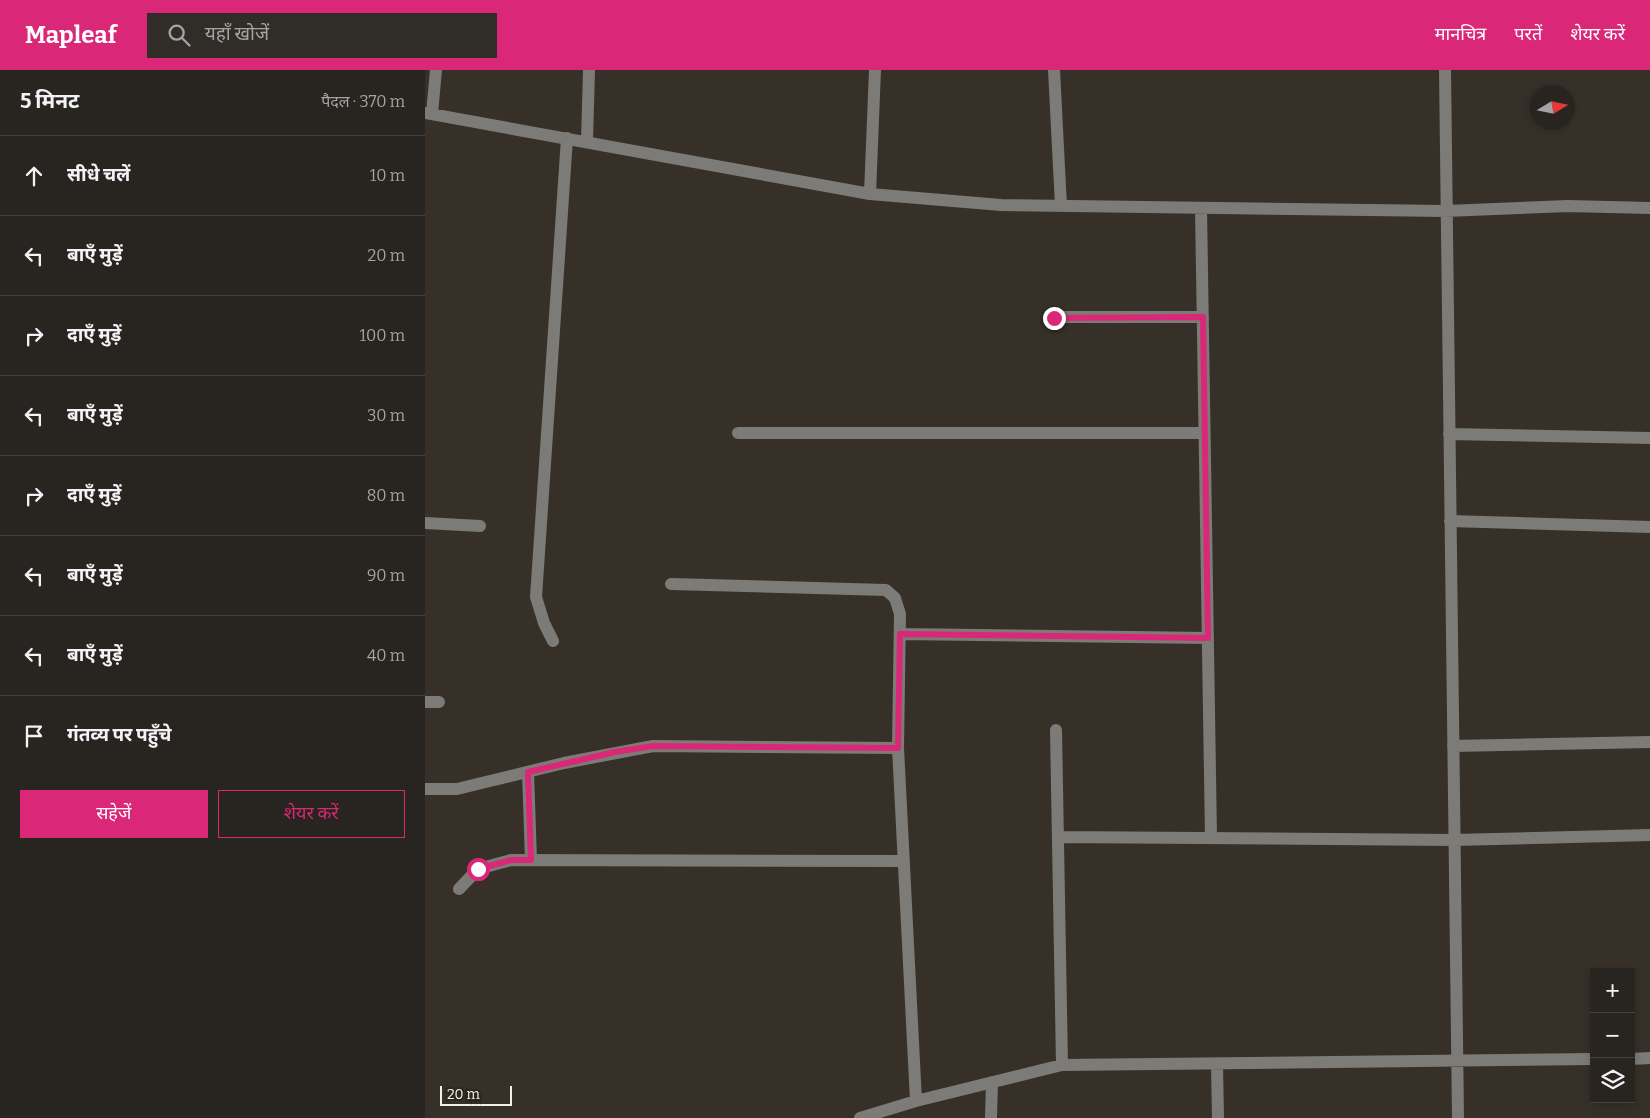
<!DOCTYPE html>
<html lang="hi">
<meta charset="utf-8">
<style>
body{margin:0;font-family:Bitter,"Noto Sans Devanagari",serif;background:#302c28;color:#f1f3f6}
.controls{position:absolute;right:15px;bottom:15px;display:grid;overflow:hidden;border-radius:0px;box-shadow:0 2px 8px #0003}
.controls button{width:45px;height:45px;display:grid;place-items:center;padding:0;border:0;border-bottom:1px solid #44413d;background:#28241f;color:#f1f3f6;font:25px sans-serif}
.compass{position:absolute;left:1105px;top:15px;width:45px;height:45px;border-radius:50%;background:#28241f;box-shadow:0 2px 8px #0003;rotate:80deg}
.scale{position:absolute;left:15px;bottom:12px;width:72px;box-sizing:border-box;padding-left:5px;border:2px solid #f2eee9;border-top:0;font-size:14px;line-height:18px;white-space:nowrap;color:#f2eee9;-webkit-text-stroke:4px #2c261f;paint-order:stroke}
.stop{position:absolute;width:15px;height:15px;margin:-11px;border:4px solid #db2777;border-radius:50%;background:#fff}
.stop.end{background:#db2777;border-color:#fff;box-shadow:0 1px 5px #0008}
.list{margin:0;padding:0;list-style:none}
h2{display:flex;justify-content:space-between;align-items:center;height:65px;margin:0;padding:0 20px;font-size:21px}
h2 small{font-size:16px;font-weight:400;color:#a5a4a4}
.list li{display:grid;grid-template-columns:32px 1fr auto;gap:15px;align-items:center;box-sizing:border-box;height:80px;padding:0 20px;border-top:1px solid #44413d}
.list b{display:block;font-size:19px;white-space:nowrap}
.list em{font-size:16px;font-style:normal;color:#a5a4a4}
.actions{display:flex;gap:10px;padding:15px 20px}
.actions a{flex:1;padding:11px 0;border:1px solid #db2777;border-radius:0px;text-align:center;font-size:18px;color:#db2777}
.actions .main{background:#db2777;color:#fff}
.icon{flex:none;width:28px;height:28px;fill:none;stroke:currentColor;stroke-width:2;stroke-linecap:round;stroke-linejoin:round}
.map{position:relative;flex:none;width:1225px;height:1048px;overflow:hidden}
header{display:flex;align-items:center;gap:30px;box-sizing:border-box;height:70px;padding:0 25px;background:#db2777;color:#fff}
header strong{font-size:24px}
nav{display:flex;gap:28px;margin-inline-start:auto;font-size:18px}
.search{width:350px;height:45px;background:#302c28;display:flex;align-items:center;gap:12px;box-sizing:border-box;padding:0 18px;border-radius:0px;color:#a5a4a4;font-size:19px}
main{display:flex}
aside{flex:1;background:#28241f}
.map>svg:first-child{display:block}
.lines{fill:none;stroke-linecap:round;stroke-linejoin:round}
.minor{stroke:#7d7b77;stroke-width:12}
.route{stroke:#db2777;stroke-width:6}
</style>
<header>
<strong>Mapleaf</strong>
<div class="search"><svg class="icon" aria-label="search" viewBox="0 0 24 24"><circle cx="10" cy="10" r="6"/><path d="M15 15l6 6"/></svg>यहाँ खोजें</div>
<nav><a>मानचित्र</a><a>परतें</a><a>शेयर करें</a></nav>
</header>
<main>
<aside>
<h2>5 मिनट<small>पैदल · 370 m</small></h2>
<ul class="list">
<li><svg class="icon" aria-label="ahead" viewBox="0 0 24 24"><path d="M12 20V5M6 11l6-6 6 6"/></svg><div><b>सीधे चलें</b></div><em>10 m</em></li>
<li><svg class="icon" aria-label="left" viewBox="0 0 24 24"><path d="M17 20v-9H6M10 6l-5 5 5 5"/></svg><div><b>बाएँ मुड़ें</b></div><em>20 m</em></li>
<li><svg class="icon" aria-label="right" viewBox="0 0 24 24"><path d="M7 20v-9h11M14 6l5 5-5 5"/></svg><div><b>दाएँ मुड़ें</b></div><em>100 m</em></li>
<li><svg class="icon" aria-label="left" viewBox="0 0 24 24"><path d="M17 20v-9H6M10 6l-5 5 5 5"/></svg><div><b>बाएँ मुड़ें</b></div><em>30 m</em></li>
<li><svg class="icon" aria-label="right" viewBox="0 0 24 24"><path d="M7 20v-9h11M14 6l5 5-5 5"/></svg><div><b>दाएँ मुड़ें</b></div><em>80 m</em></li>
<li><svg class="icon" aria-label="left" viewBox="0 0 24 24"><path d="M17 20v-9H6M10 6l-5 5 5 5"/></svg><div><b>बाएँ मुड़ें</b></div><em>90 m</em></li>
<li><svg class="icon" aria-label="left" viewBox="0 0 24 24"><path d="M17 20v-9H6M10 6l-5 5 5 5"/></svg><div><b>बाएँ मुड़ें</b></div><em>40 m</em></li>
<li><svg class="icon" aria-label="arrive" viewBox="0 0 24 24"><path d="M6 21V4h12l-3 4 3 4H6"/></svg><div><b>गंतव्य पर पहुँचे</b></div></li>
</ul>
<div class="actions"><a class="main">सहेजें</a><a>शेयर करें</a></div>
</aside>
<div class="map">
<svg width="1225" height="1048" viewBox="0 0 1225 1048">
<rect width="100%" height="100%" fill="#363029"/>
<g class="lines">
<!-- minor -->
<path class="minor" d="M629 0 636 136
M1020 0 1033 1048
M0 43 445 124 576 135 1021 141 1143 136 1225 138
M7 44 11 0
M162 71 164 0
M445 124 450 0
M776 138 786 767
M629 247H778
M313 363H779
M1024 364 1225 368
M1025 451 1225 457
M0 453 55 456
M246 514 461 520 470 528 475 544 473 678
M475 564 783 568
M128 571 119 553 111 527 142 68
M0 632H14
M631 660 637 995
M1028 676 1225 672
M103 702 106 790
M0 719H32L139 693 228 676 473 678 491 1031
M633 767 1029 770 1225 765
M34 819 53 799 86 790 478 791
M1206 989 1225 988
M792 994 793 1048
M435 1048 491 1031 637 995 1169 989
M566 1048 567 1012"/>
</g>
<g class="lines">
<!-- route -->
<path class="route" d="M53 799 86 790H106L103 702 190 682 228 676 473 678 475 564 783 568 778 247 629 248"/>
</g>
</svg>
<div class="controls">
<button>+</button>
<button>−</button>
<button><svg class="icon" aria-label="layers" viewBox="0 0 24 24"><path d="M12 4l9 5-9 5-9-5zM3 14l9 5 9-5"/></svg></button>
</div>
<svg class="compass" viewBox="-18 -18 36 36"><path d="M0-13l5 13h-10z" fill="#e53935"/><path d="M0 13l5-13h-10z" fill="#a5a4a4"/></svg>
<div class="scale">20 m</div>
<div class="stop" style="left:53px;top:799px"></div>
<div class="stop end" style="left:629px;top:248px"></div>
</div>
</main>
